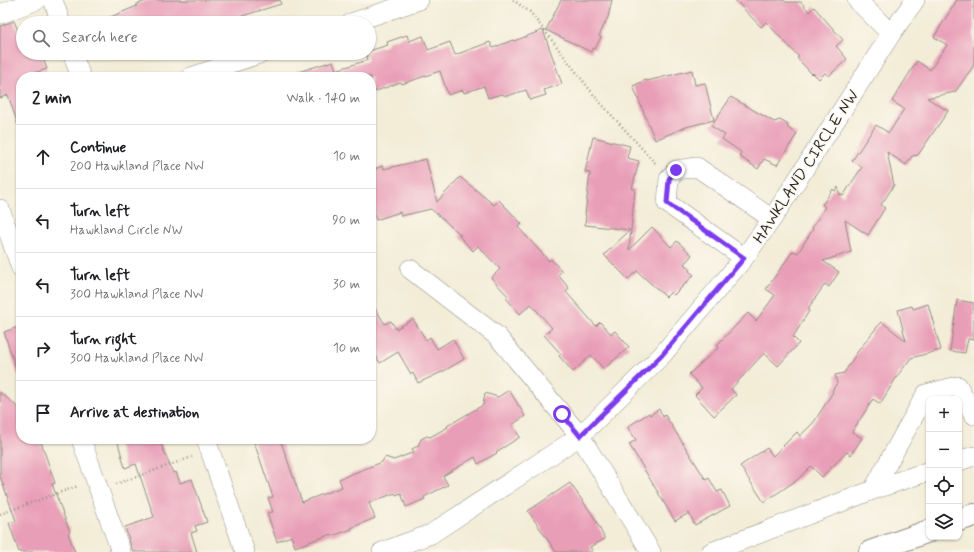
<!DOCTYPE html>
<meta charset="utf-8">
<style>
body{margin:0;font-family:Mynerve,sans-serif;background:#f2f2f2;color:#202124}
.controls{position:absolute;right:12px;bottom:12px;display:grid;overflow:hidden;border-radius:8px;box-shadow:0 1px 3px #0004}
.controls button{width:36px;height:36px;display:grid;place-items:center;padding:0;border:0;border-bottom:1px solid #e0e0e0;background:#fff;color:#202124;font:20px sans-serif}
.stop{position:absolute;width:12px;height:12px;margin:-9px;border:3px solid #7c3aed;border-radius:50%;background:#fff}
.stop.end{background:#7c3aed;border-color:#fff;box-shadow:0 1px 4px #0008}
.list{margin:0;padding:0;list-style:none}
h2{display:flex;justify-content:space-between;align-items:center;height:52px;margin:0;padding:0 16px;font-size:17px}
h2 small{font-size:13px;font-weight:400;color:#757577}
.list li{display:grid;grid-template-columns:26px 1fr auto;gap:12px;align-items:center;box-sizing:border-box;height:64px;padding:0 16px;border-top:1px solid #e0e0e0}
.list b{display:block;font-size:15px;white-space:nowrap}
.list p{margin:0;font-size:13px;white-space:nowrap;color:#757577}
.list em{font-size:13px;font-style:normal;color:#757577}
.icon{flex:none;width:22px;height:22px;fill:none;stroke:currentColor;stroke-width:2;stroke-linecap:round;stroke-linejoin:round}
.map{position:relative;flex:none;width:974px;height:552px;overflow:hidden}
.search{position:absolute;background:#fff;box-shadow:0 1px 3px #0004;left:16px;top:16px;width:360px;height:44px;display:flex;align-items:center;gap:10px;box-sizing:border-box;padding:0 14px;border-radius:22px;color:#757577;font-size:15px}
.panel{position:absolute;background:#fff;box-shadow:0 1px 3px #0004;left:16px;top:72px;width:360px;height:372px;border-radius:16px}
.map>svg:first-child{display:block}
.building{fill:#e99eb8}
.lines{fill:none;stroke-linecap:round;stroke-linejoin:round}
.minor-casing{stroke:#8f8c82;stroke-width:20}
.major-casing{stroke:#8f8c82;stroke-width:24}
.path{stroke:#8f8c82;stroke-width:2.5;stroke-dasharray:1 3;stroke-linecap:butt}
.minor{stroke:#fff;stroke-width:19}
.major{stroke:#fff;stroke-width:22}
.route{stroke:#7c3aed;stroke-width:5}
.labels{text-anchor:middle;stroke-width:3;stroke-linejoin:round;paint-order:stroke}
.street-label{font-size:16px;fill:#2b2b2b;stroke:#fbf7ec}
</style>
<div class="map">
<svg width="974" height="552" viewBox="0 0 974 552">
<rect width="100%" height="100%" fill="#fbf7ec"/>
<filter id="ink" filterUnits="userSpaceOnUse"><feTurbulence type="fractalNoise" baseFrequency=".025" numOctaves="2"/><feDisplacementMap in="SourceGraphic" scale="8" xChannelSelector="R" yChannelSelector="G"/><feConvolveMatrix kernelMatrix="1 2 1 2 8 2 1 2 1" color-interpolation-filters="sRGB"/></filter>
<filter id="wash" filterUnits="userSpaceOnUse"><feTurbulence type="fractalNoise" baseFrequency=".012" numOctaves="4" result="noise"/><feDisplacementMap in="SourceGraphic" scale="16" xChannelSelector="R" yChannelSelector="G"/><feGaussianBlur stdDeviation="0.9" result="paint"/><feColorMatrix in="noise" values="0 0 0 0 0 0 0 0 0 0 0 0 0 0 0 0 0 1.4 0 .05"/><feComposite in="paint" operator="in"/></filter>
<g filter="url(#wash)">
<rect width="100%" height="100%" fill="#f3edd8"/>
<g id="blocks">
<!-- building -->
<path class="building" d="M149 0H280L281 4 239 17 241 23H96L137 6V4Z
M561 0H612L608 17 599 36 601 37 595 49 593 48 591 52 546 30Z
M735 0H783L786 2H801L809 12 814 7 843 40 836 46 847 59 829 76 825 73 819 79 813 73 812 74 797 58 799 57 766 22 761 27Z
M957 0H974V65L955 92 927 98 948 111 918 155 912 156 906 165 887 152 894 185 881 205 885 208 868 235 845 220 851 252 823 261 839 272 829 287 825 284 809 307V311L793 337 799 343 778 366 764 353 731 389 736 395 714 416 695 395 702 388 689 374 719 347 717 345 748 313 756 321 775 295 766 289 793 251 798 253 813 229 812 228 825 207 822 205 833 189 835 191 838 187 839 194 843 196 862 167 852 161 876 125 889 133 904 109 892 101 917 61 930 70 947 45 934 37Z
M14 21 19 33 23 32V53H41L47 69 21 77V125H18L8 95 0 98V26Z
M543 30 562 84 544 90 546 95 530 100 526 90 507 96 501 94 488 98 484 86 464 93 463 90 448 95 440 71 402 84 401 82 371 93V77H292V74L333 61 336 70 368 60 366 53H369V51L388 45 387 42 407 35 409 41 423 36 428 50 450 42 455 55 490 42 493 48 513 40 514 41Z
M692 70 695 85 705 83 714 120 686 127 655 140 633 86 646 80 647 81Z
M731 97 774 122 780 120 787 124 788 128 797 134 777 165 764 159 758 169 739 156 741 152 722 139 725 135 711 126Z
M593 137 630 146 627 158 639 161 632 189H635L629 250 652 227 671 247 677 241 692 255 684 264 690 269 689 271 694 275 674 295 671 292 666 297 637 271 628 279 604 255 630 230 585 225 586 215H585L590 173 585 172Z
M426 159 437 202 460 177 494 205 499 200 522 224 518 227 549 261 551 259 562 271 558 275 569 288 566 292 596 326 600 322 611 334 615 331 629 347 604 369 591 355 573 372 559 356 561 354 544 335 552 328 531 304 520 314 506 298 508 296 491 278 500 269 478 246 473 251 459 236 461 235 431 209 401 216 400 212 376 220 371 203V170L383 166 384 169Z
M957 300 974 303V340L968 339 965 353 950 351Z
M371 302 385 324 391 321 396 329 413 319 426 340 430 337 437 349 453 339 464 359 444 371 418 383 413 373 411 374 398 352 380 363 371 347Z
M928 304 941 350 911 358 898 375 880 404 873 399 852 432 862 438 851 455 847 452 822 477 811 466 797 480 764 502 740 466 767 448 773 456 797 432 800 436 814 422 833 392 832 391 837 383 835 375 844 373 858 351 877 327 882 322 906 341 898 310 912 306 913 309Z
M21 326V374L18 375 4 332Z
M509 390 525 416 512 425 520 437 496 452 497 453 478 464 475 457 443 476 448 485 424 497 425 499 406 507 401 493 396 495 395 493 369 503 375 518 351 528 352 529 332 536V534L295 547 291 536 277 542 267 513 273 512 268 498 273 497 253 439H280L302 502 342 487 339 479 382 462 385 457 394 460 414 452 412 449 418 446 421 439 427 436 430 437 448 427 447 426 483 405 485 393 498 397Z
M0 392 21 410V439H40L55 483 52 484 70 532 68 533 75 552H19L9 523 16 521 0 476Z
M659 409 663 417 665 415 706 480 709 478 717 492 722 490 730 506 695 525 689 513 675 521 629 444 636 440 628 428 629 426 649 413 650 415Z
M117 439H159L173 473 176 472 180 483 192 479 207 522 195 526 197 531 191 533 197 552H133L125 527 154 517 136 464 125 468Z
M570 483 594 517 605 539 590 547 593 552H556L528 511Z"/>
</g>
</g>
<g filter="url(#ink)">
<use href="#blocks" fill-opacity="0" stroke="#8f8c82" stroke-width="1"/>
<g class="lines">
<!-- minor casing -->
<g class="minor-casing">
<path id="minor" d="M53 0 61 23
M857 0 891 34
M0 14 37 0
M351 23 419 0
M72 53 81 77
M191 77 262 53
M0 209 21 268
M744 258 667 203 669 179 676 170 697 167 772 219
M410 269 497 336 580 436 651 552
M81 439 121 552
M206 439 245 552
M959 461 974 456
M873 490 926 394 958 386 974 415
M382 552 431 534 580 436 662 355 744 258 772 219 891 34 915 0
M711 552 873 490 929 471"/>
</g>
<!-- major casing -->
<g class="major-casing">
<path id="major" d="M959 520 974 515
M870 552 929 531"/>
</g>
<!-- path -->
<path class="path" d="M513 0 530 12 597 99 657 165
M116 484 192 457
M0 514 78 486"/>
<!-- minor -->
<use href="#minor" class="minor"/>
<!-- major -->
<use href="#major" class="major"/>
</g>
</g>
<g class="lines" filter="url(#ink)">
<!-- route -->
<path class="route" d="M562 414 580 436 662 355 744 258 667 203 669 179 676 170"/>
</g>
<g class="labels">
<!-- street labels -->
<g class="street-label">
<text transform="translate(805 166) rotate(-57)" y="6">HAWKLAND CIRCLE NW</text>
</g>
</g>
</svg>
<div class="controls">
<button>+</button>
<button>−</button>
<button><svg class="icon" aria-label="locate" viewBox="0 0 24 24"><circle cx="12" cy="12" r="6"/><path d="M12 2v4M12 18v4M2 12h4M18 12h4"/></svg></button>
<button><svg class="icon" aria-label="layers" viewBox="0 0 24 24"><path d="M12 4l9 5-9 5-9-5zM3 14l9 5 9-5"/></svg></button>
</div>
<div class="stop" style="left:562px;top:414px"></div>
<div class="stop end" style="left:676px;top:170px"></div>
<div class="search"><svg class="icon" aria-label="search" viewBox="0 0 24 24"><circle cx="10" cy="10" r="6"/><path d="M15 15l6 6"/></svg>Search here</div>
<section class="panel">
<h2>2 min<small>Walk · 140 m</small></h2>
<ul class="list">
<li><svg class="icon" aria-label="ahead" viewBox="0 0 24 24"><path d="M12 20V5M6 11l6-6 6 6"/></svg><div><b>Continue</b><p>200 Hawkland Place NW</p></div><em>10 m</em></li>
<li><svg class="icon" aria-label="left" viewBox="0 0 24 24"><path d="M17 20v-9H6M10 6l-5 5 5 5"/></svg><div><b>Turn left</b><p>Hawkland Circle NW</p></div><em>90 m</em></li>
<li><svg class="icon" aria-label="left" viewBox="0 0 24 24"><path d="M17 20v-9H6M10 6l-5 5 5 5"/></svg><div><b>Turn left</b><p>300 Hawkland Place NW</p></div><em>30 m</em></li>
<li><svg class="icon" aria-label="right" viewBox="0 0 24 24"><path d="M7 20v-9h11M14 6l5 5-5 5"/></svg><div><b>Turn right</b><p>300 Hawkland Place NW</p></div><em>10 m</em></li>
<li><svg class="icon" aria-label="arrive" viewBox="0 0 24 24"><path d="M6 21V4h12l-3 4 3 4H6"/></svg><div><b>Arrive at destination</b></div></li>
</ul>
</section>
</div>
